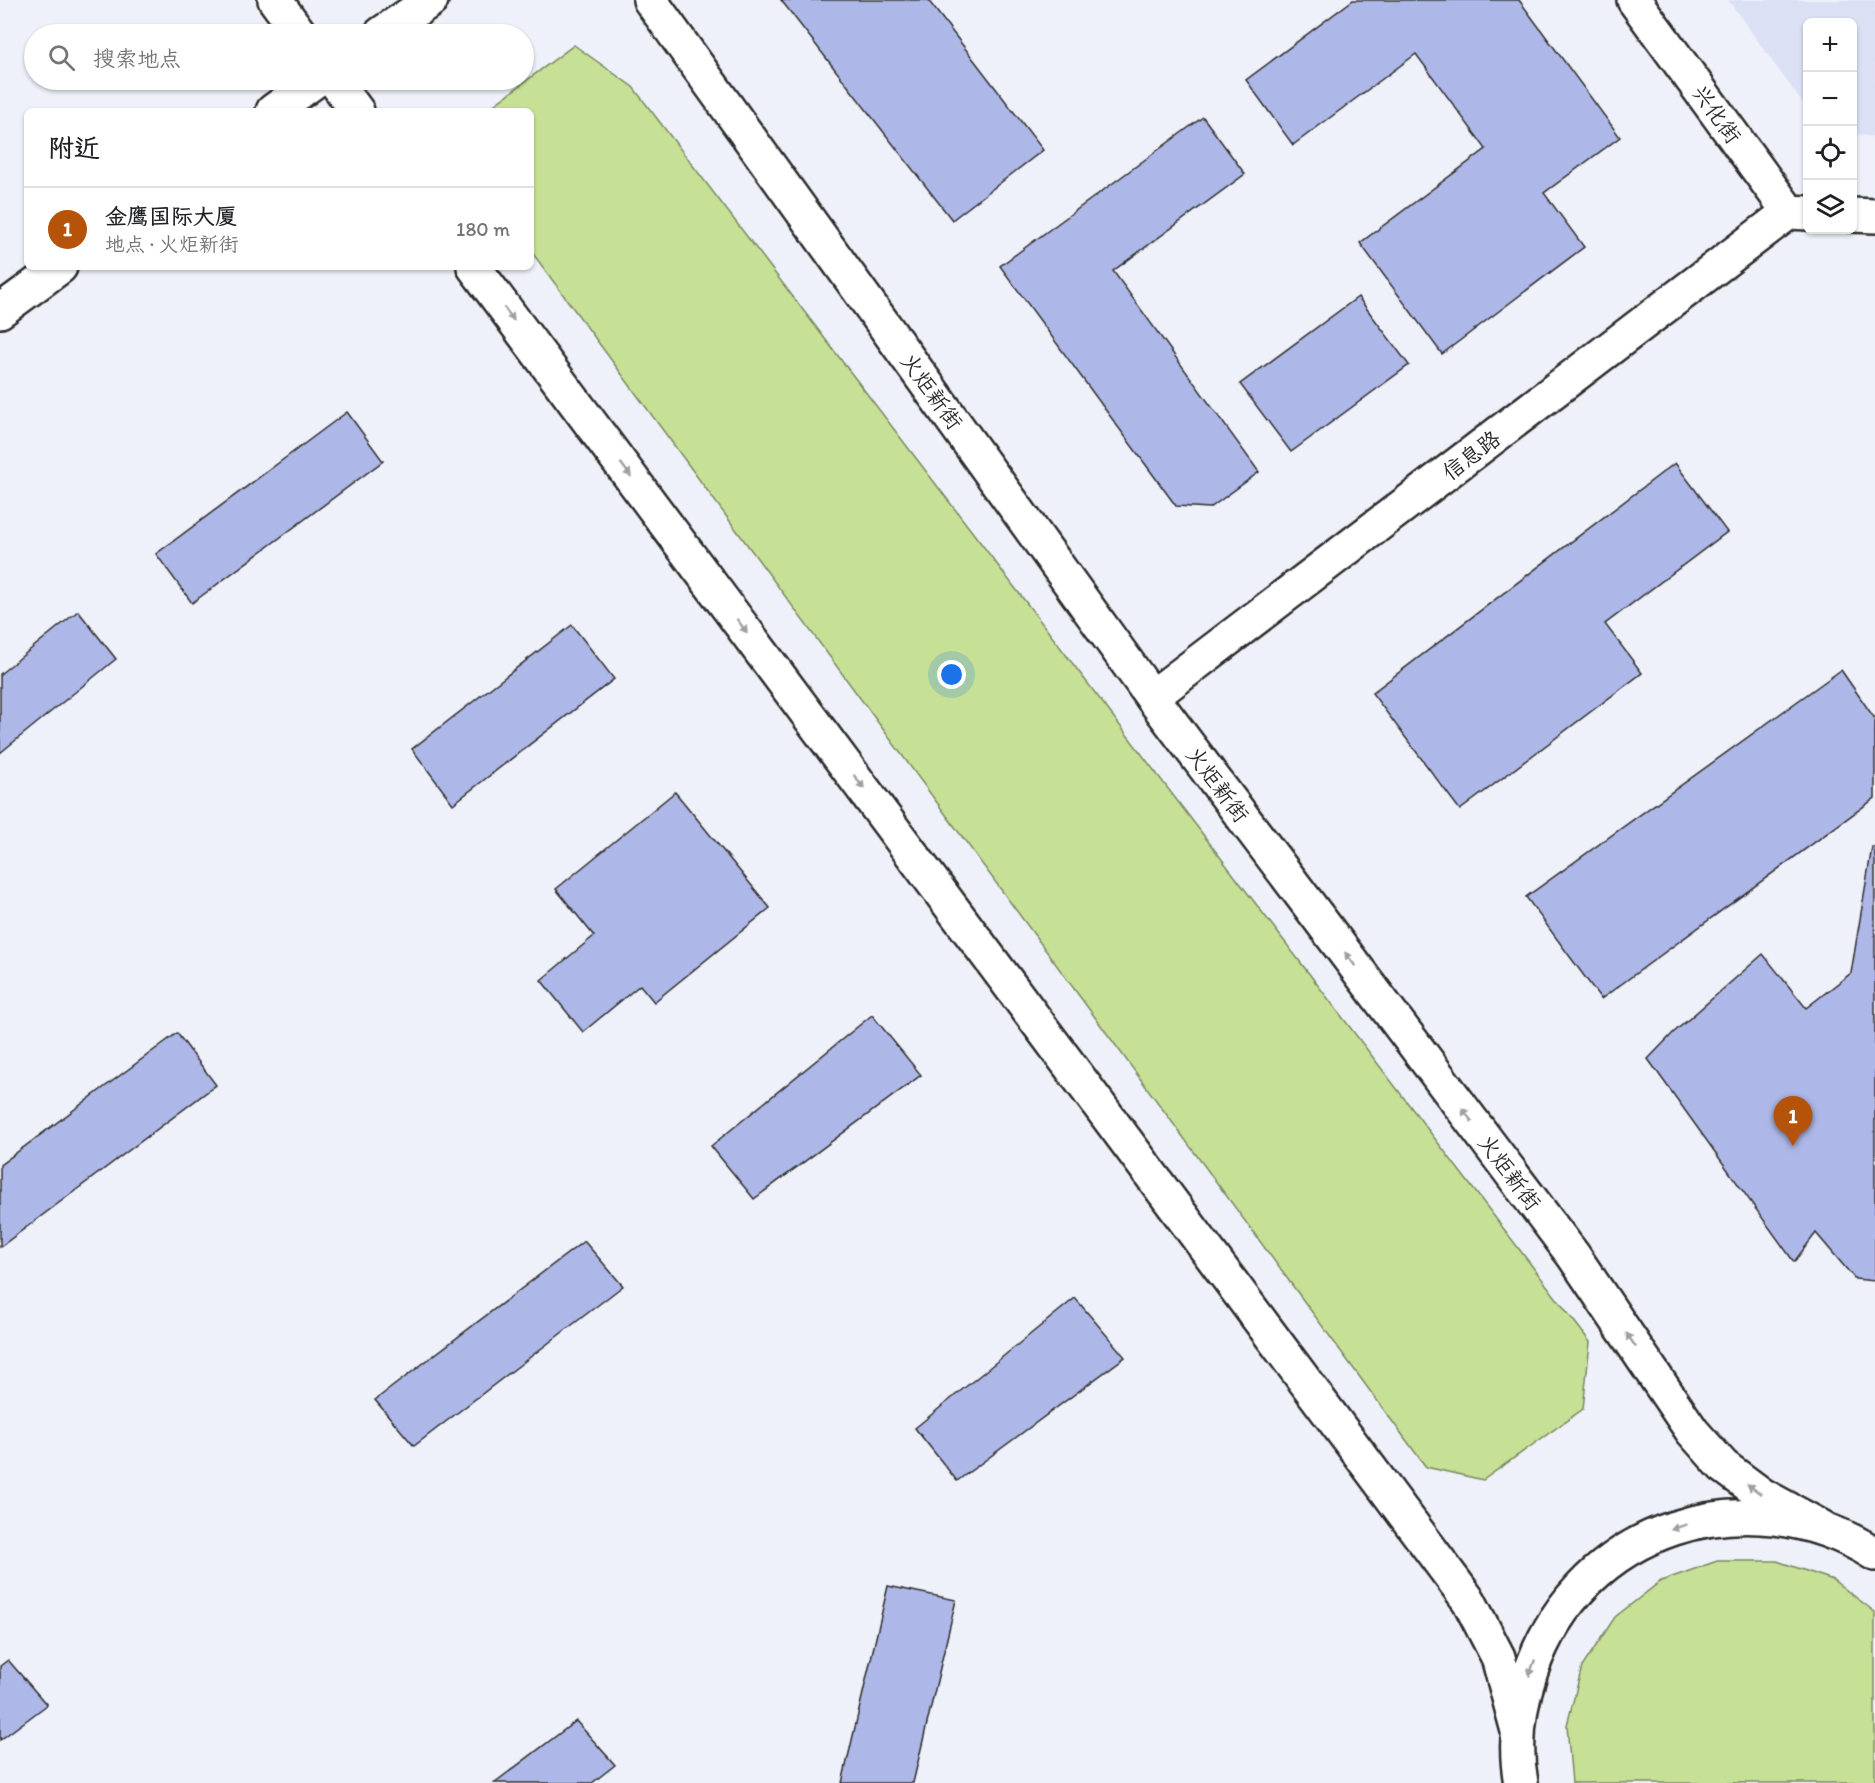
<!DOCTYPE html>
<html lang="zh">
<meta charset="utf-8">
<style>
body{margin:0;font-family:Itim,"LXGW WenKai TC",sans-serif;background:#f6f6f6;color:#202124}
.controls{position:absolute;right:18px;top:18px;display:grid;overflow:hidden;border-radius:9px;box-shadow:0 2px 4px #0004}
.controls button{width:54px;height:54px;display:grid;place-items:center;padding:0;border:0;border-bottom:2px solid #e0e0e0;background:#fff;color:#202124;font:30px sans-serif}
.you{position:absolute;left:952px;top:675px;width:21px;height:21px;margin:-15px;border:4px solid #fff;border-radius:50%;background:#1a73e8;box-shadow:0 0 0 9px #1a73e833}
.badge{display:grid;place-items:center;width:39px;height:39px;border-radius:50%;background:#b45309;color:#fff;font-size:20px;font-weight:700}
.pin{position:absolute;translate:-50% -50px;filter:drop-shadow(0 2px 3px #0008)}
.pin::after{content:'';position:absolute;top:32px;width:21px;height:18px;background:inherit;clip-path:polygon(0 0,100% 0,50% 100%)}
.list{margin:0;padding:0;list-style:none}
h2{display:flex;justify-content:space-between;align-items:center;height:78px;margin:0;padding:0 24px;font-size:26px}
h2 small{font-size:20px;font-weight:400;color:#757577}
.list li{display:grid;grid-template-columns:39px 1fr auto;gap:18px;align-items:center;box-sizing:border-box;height:84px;padding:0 24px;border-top:2px solid #e0e0e0}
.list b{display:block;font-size:22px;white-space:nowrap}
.list p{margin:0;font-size:20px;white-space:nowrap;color:#757577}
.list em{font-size:20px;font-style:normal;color:#757577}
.icon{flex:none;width:33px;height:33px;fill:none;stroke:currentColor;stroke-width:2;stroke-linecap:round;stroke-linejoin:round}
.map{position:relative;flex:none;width:1875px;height:1783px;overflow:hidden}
.search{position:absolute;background:#fff;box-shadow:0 2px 4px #0004;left:24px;top:24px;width:510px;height:66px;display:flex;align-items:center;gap:15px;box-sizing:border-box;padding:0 21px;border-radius:33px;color:#757577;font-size:22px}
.panel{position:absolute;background:#fff;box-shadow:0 2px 4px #0004;left:24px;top:108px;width:510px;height:162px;border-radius:9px}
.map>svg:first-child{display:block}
.built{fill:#dce0f5}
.green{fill:#c6e096;stroke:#788660;stroke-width:1.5}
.building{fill:#aeb8e8;stroke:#2b2b2b;stroke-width:1.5}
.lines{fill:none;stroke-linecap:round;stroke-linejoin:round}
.tertiary-casing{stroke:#2b2b2b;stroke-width:38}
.secondary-casing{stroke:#2b2b2b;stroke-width:38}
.tertiary{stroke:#fff;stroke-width:33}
.secondary{stroke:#fff;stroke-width:33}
.oneway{fill:#a0a0a0}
.labels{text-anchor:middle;stroke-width:4.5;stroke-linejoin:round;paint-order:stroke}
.street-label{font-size:22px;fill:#2b2b2b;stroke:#fff}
</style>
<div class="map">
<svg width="1875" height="1783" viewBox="0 0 1875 1783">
<rect width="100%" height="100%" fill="#eff1fa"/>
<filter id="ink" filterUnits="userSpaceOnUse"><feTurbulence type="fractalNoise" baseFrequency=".0167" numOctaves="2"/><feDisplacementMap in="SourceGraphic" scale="12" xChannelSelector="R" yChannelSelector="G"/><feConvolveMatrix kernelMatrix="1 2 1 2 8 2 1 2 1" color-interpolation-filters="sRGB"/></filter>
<g filter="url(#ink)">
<!-- built -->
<path class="built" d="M1728 0H1875V137L1853 134 1852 22H1808L1807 109Z"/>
<!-- green -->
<path class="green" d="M574 45 633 87 1590 1342 1583 1409 1483 1480 1426 1467 531 251V111H486Z
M1717 1561H1777L1833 1580 1875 1612V1783H1572L1567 1725 1582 1667 1615 1617 1661 1581Z"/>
<!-- building -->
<path class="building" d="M781 0H928L1043 150 952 220Z
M1353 0H1519L1620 137 1544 193 1584 247 1442 354 1360 243 1486 149 1416 54 1293 145 1246 80Z
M1203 117 1245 174 1113 271 1259 472 1210 508 1176 506 1000 266Z
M1358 297 1409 365 1291 452 1240 384Z
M347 412 383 461 192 603 156 554Z
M1675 463 1727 532 1605 624 1642 673 1460 810 1372 693Z
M78 611 116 659 0 753V674Z
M572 625 614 679 453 804 412 749Z
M1841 670 1875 719V798L1601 999 1526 897Z
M675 792 770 908 654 1002 640 985 583 1032 541 980 594 936 556 889Z
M1872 847H1875V1281L1855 1279 1816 1233 1794 1262 1648 1059 1673 1033 1763 954 1806 1008 1851 973Z
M872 1015 921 1075 754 1199 711 1146Z
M177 1033 216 1085 0 1247V1165Z
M584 1241 623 1286 414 1446 375 1400Z
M1075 1298 1125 1357 957 1481 915 1428Z
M888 1586 956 1600 913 1783H842Z
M8 1660 47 1705 0 1740V1666Z
M576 1721 615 1765 592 1783H494Z"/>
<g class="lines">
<!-- tertiary casing -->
<g class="tertiary-casing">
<path id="tertiary" d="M1152 697 1789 212"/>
</g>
<!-- secondary casing -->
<g class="secondary-casing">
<path id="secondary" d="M275 0 300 34
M650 0 1152 697 1573 1255 1692 1431 1723 1466 1762 1495 1823 1528
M1634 0 1789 212 1808 213
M381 34 431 0
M334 80 357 111
M273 111 316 80
M1852 215 1875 216
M474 267 1469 1601 1498 1657 1518 1731
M0 311 60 267
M1521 1783C1514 1746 1519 1706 1531 1671 1581 1526 1748 1474 1875 1554"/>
</g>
<!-- tertiary -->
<use href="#tertiary" class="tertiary"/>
<!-- secondary -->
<use href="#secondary" class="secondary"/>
</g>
<!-- one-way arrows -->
<defs><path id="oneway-solid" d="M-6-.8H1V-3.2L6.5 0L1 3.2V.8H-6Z" transform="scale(1.5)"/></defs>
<g class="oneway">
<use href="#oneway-solid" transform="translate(509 314) rotate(53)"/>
<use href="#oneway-solid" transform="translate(626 470) rotate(53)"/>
<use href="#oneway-solid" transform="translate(742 626) rotate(53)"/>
<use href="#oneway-solid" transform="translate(859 782) rotate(53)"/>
<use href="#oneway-solid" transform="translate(1350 959) rotate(-127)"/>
<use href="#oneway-solid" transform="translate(1467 1115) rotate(-127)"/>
<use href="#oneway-solid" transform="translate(1631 1340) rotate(-124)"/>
<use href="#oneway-solid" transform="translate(1754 1489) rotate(-144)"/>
<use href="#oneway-solid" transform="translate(1679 1527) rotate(161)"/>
<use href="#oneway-solid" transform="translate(1532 1668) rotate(109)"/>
</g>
</g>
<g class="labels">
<!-- street labels -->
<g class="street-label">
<text transform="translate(1717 114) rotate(54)" y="8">兴化街</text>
<text transform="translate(932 391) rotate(54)" y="8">火炬新街</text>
<text transform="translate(1471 455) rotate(-37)" y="8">信息路</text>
<text transform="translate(1218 784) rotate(53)" y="8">火炬新街</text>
<text transform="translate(1510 1172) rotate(53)" y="8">火炬新街</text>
</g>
</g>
</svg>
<div class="controls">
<button>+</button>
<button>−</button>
<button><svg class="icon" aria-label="locate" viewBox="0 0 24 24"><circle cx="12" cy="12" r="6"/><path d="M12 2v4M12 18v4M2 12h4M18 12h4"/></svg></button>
<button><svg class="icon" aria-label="layers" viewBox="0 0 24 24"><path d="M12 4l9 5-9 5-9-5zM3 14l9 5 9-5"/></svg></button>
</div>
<div class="you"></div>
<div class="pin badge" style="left:1793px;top:1146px">1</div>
<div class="search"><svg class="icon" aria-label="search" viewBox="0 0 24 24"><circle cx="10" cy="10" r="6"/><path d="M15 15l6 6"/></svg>搜索地点</div>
<section class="panel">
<h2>附近<small></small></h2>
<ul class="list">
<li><span class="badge">1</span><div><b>金鹰国际大厦</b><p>地点 · 火炬新街</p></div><em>180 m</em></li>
</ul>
</section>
</div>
